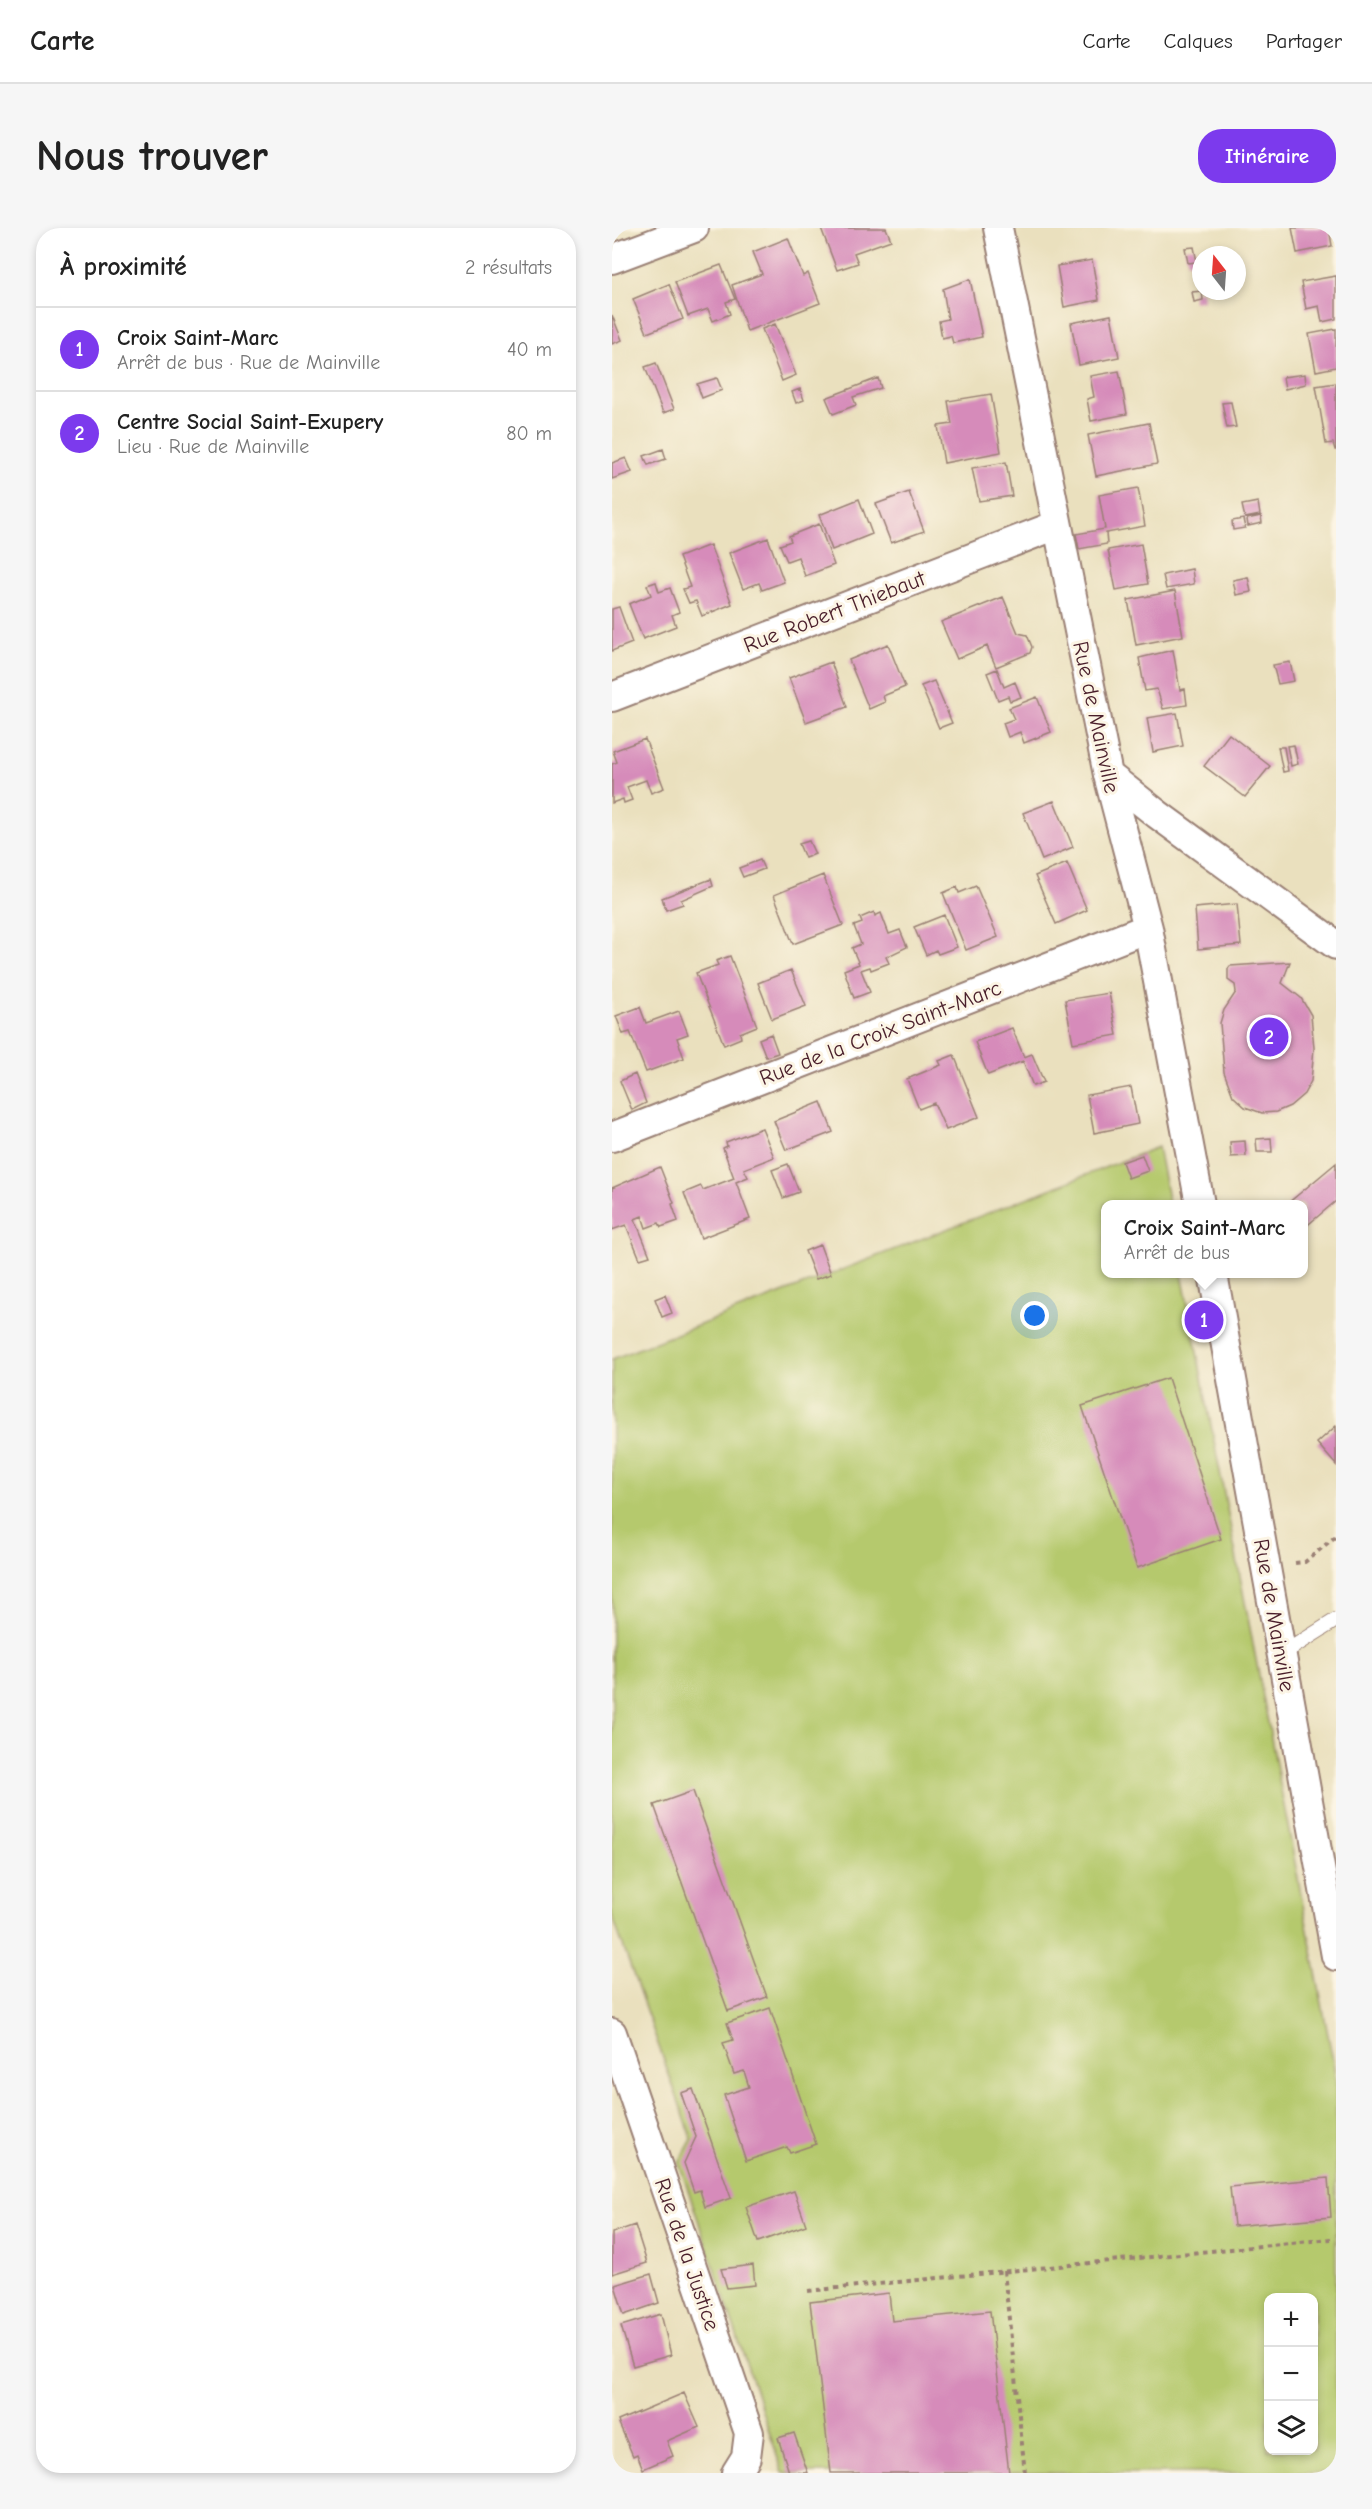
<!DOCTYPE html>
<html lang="fr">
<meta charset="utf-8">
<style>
body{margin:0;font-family:"Comic Neue",sans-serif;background:#f6f6f6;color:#222}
.controls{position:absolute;right:18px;bottom:18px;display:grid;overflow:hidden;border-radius:12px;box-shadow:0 3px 9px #0003}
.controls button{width:54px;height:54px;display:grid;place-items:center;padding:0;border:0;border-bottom:2px solid #e0e0e0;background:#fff;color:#222;font:30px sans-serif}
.compass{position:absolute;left:580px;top:18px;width:54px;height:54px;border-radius:50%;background:#fff;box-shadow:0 3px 9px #0003;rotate:343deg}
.you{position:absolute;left:423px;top:1088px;width:21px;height:21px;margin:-15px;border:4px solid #fff;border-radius:50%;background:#1a73e8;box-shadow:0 0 0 9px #1a73e833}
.badge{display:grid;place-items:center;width:39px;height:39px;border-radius:50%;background:#7c3aed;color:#fff;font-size:20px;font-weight:700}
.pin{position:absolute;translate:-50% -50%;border:3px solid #fff;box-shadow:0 2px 6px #0006}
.popup{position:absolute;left:489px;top:972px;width:207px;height:78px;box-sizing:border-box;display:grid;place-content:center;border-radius:12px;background:#fff;filter:drop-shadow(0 2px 4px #0005);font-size:20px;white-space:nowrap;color:#767676}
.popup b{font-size:22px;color:#222}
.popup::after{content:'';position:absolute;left:50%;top:100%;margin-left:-12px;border:12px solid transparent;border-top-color:#fff}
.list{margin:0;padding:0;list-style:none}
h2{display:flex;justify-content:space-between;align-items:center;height:78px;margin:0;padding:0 24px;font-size:26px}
h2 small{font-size:20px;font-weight:400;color:#767676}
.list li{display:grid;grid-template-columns:39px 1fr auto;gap:18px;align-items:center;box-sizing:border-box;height:84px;padding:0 24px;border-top:2px solid #e0e0e0}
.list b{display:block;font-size:22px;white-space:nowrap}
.list p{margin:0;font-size:20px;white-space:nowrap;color:#767676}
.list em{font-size:20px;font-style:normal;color:#767676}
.icon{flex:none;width:33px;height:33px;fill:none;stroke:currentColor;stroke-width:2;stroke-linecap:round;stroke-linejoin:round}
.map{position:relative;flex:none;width:724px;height:2245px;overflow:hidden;border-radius:24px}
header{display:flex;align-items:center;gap:36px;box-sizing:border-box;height:84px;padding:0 30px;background:#fff;border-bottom:2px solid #e0e0e0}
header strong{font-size:28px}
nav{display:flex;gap:33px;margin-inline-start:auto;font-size:21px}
.intro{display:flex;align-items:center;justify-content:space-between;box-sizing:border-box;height:144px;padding:0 36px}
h1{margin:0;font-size:42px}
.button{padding:15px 27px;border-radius:24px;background:#7c3aed;color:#fff;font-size:21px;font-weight:700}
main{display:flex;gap:36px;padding:0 36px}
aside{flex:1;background:#fff;border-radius:24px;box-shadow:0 3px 9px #0003}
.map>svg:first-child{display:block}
.garden{fill:#b5c96d;stroke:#80744c;stroke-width:1.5;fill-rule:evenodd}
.building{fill:#d68bba}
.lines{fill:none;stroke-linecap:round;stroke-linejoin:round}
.lane-casing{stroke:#9a8074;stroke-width:16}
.street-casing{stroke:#9a8074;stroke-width:32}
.path{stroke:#9a8074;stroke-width:4;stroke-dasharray:4.5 4.5;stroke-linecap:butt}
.lane{stroke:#fff;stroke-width:14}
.street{stroke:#fff;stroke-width:28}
.labels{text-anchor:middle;stroke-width:6;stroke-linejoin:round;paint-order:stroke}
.street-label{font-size:22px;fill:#4a1f2b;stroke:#fcf5e5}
</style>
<header>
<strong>Carte</strong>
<nav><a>Carte</a><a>Calques</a><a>Partager</a></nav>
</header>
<div class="intro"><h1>Nous trouver</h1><a class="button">Itinéraire</a></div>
<main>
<aside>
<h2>À proximité<small>2 résultats</small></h2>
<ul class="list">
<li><span class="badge">1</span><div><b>Croix Saint-Marc</b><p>Arrêt de bus · Rue de Mainville</p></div><em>40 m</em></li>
<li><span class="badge">2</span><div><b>Centre Social Saint-Exupery</b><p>Lieu · Rue de Mainville</p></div><em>80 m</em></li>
</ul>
</aside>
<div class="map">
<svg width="724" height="2245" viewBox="0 0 724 2245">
<rect width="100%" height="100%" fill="#fcf5e5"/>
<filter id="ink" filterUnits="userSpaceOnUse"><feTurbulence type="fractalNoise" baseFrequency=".0167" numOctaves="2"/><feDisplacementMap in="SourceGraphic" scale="12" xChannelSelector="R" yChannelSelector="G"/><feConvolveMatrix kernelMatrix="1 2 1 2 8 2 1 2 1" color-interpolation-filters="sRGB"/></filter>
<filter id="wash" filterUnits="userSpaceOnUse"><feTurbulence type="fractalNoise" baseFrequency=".008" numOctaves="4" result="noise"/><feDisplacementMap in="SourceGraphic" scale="24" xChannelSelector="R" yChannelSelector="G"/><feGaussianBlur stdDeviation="1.35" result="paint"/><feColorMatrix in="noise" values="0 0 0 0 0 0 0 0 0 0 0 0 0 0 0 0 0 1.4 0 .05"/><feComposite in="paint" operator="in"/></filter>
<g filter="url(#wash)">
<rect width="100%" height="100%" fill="#eae0be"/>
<!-- garden -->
<path class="garden" d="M546 919 557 976H493V1046H570L721 1833 724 1855V2245H171L67 1935 80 1911 0 1687V1131ZM656 2070H702V2222H656Z"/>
<g id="blocks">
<!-- building -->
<path class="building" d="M209 0H274L279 12 242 25 246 35 225 42Z
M680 0H717L720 18 685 25Z
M176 10 191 48 196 45 208 75 135 103 120 57 150 46 141 24Z
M582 19 585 34 576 35 573 20Z
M480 32 487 72 452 79 445 38Z
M109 37 123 71 114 74 118 86 101 93 96 81 76 88 63 54Z
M724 48V91L710 94 707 78 694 81 689 54Z
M358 51 370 109 341 115 339 108 330 110 327 93 336 91 331 61Z
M57 56 71 91 35 105 21 71Z
M590 63 591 72 582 74 580 64Z
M0 87 10 112 0 116Z
M499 87 507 129 467 137 459 95Z
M163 96 184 147 170 153 150 101Z
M724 101V139L704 143 697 106Z
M44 135 62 181 51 185 33 139Z
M507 143 515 186 479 193 475 171 482 169 478 148Z
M693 146 694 156 673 161 671 149Z
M105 150 110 162 90 170 85 156Z
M266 150 269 160 241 169 244 177 221 186 214 170Z
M724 155V222H723L721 215 714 216 704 158Z
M188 161 192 172 184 175 180 164Z
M379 166 389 224 332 235 326 198 340 196 336 173Z
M619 174 624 199 615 200 610 175Z
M537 195 545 236 484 248 476 207Z
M51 221 54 231 36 237 32 228Z
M14 230 20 244 0 251V235Z
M394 234 400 268 367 273 360 240Z
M526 260 533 298 494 305 495 316 467 321 464 306 493 301 487 267Z
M297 264 312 303 279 315 264 276Z
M247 271 260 306 220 322 207 287Z
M646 274 648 287 633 290 630 277Z
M649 288 650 295 636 298 635 291Z
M631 291 633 300 621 302 620 293Z
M207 296 222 337 193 348 186 329 175 333 168 317 179 313 177 308Z
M156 310 172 354 150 362 147 355 131 361 117 325Z
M529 316 536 356 504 362 496 322Z
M98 317 120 376 90 388 84 373 77 375 71 361 78 359 67 329Z
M580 341 582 356 554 361 551 347Z
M636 349 639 364 624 367 621 352Z
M44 354 47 364 58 360 67 384 60 387 64 398 31 411 17 376 39 367 35 357Z
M563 363 571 408 524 417 516 372Z
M391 369 406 405 415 407 420 419 418 425 384 439 375 418 345 431 329 394Z
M7 379 20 415 0 423V381Z
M276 416 293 459 271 468 273 474 257 481 237 432Z
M561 422 568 462 573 461 575 477 551 481 545 461 533 463 527 430Z
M219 434 235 479 194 494 177 450Z
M678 434 682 453 666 456 661 437Z
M385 441 392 459 403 454 409 469 398 473 396 468 386 472 375 445Z
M322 453 340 495 327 500 309 458Z
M425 469 439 504 412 515 408 504 396 509 391 495 402 491 397 480Z
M565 485 571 518 541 524 535 490Z
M617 506 658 538 633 569 592 538Z
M33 511 52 560 39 565 34 552 15 559 20 572 12 575 11 571 0 575V536L5 534 1 523Z
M682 517 686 536 679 538 675 518Z
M666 519H672L676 543 671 544Z
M442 573 461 619 430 632 411 585Z
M197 613 203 626 193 630 187 616Z
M148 632 152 641 131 649 127 640Z
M455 635 475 682 444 696 423 648Z
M211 647 231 697 181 716 162 667Z
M99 651 101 658 69 672 71 676 54 682 50 670Z
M364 658 386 709 354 722 331 665 345 659 347 665Z
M625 676 629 717 586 721 583 680Z
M262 684 263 688 269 685 277 706 288 702 295 719 274 729 277 735 259 742 258 739 249 742 258 764 242 770 232 742 247 736 240 720 249 716 242 698 250 695 248 690Z
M332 687 345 719 326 726 324 722 314 727 302 699Z
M118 728 145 798 128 805 129 810 112 817 84 745 106 737 104 733Z
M678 734 670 755 689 770 699 787 702 820 699 853 692 866 678 878 664 884 650 885 633 879 621 868 612 844 608 795 612 782 624 764 623 757 616 752V741L618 738Z
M179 742 194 778 160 791 146 755Z
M497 765 505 807 461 815 453 772Z
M28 779 34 795 67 783 76 806 65 810 72 830 34 844 18 804 11 806 4 788Z
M400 800 412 829 420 826 432 854 421 858 411 833 376 847 363 814Z
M159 806 166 825 154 829 147 811Z
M342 827 367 889 334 902 322 875 307 881 295 851 329 837 327 833Z
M23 846 34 875 20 882 8 853Z
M519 859 526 896 482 905 475 867Z
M209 874 221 904 174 922 162 893Z
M150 900 162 929 132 941 136 949 124 954 138 991 89 1010 72 965 89 958 91 962 122 950 111 920 115 918 114 914Z
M659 910 660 924H645L644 911Z
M633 913 634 928 619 929 618 914Z
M530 927 536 943 516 950 510 934Z
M724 935V973L691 1001V976H675Z
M176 936 187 964 171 970 160 942Z
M48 939 62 975 60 976 66 993 49 999 47 995 34 1000 30 988 23 991 38 1028 28 1031 14 997 0 1002V960Z
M208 1017 219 1046 204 1051 193 1023Z
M53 1067 60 1085 50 1089 43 1071Z
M556 1150 609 1311 525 1340 470 1178Z
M724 1198V1237L705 1215Z
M81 1563 155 1769 116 1783 42 1577Z
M158 1780 204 1916 178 1925 175 1919 134 1933 112 1867 137 1859 132 1843 122 1846 111 1815 121 1812 115 1795Z
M81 1861 119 1970 93 1979 88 1962 82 1964 72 1935 84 1909 69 1865Z
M716 1950 719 1989 622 1998 618 1959Z
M182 1963 194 1997 146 2014 134 1979Z
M23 1997 35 2035 0 2046V2005Z
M141 2037 143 2057 115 2060 109 2041Z
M39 2046 47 2075 12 2087 3 2057Z
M277 2065 280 2093 378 2083 397 2245H219L198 2074Z
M49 2086 59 2127 21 2138 9 2098Z
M72 2165 87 2199 55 2213 61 2228 31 2241 25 2226 21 2228 6 2193Z
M182 2205 196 2245 177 2244 166 2210Z"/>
</g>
</g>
<g filter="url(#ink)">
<use href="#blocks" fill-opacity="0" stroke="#9a8074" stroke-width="1.5"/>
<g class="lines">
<!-- lane casing -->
<g class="lane-casing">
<path id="lane" d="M670 1426 724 1392"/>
</g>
<!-- street casing -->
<g class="street-casing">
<path id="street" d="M386 0 496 547 536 700 588 976
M0 31 82 0
M0 469 445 297
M496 547 545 586 724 717
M0 909 536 700
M601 1046 724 1728
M0 1805 137 2205 134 2229 124 2245"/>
</g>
<!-- path -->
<path class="path" d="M683 1335 693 1334 724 1308
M392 2043 413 2245
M196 2063 719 2011"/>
<!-- lane -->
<use href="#lane" class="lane"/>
<!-- street -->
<use href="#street" class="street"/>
</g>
</g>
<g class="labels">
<!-- street labels -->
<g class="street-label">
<text transform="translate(222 383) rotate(-21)" y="8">Rue Robert Thiebaut</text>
<text transform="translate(485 489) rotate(78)" y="8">Rue de Mainville</text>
<text transform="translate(268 804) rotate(-21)" y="8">Rue de la Croix Saint-Marc</text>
<text transform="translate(663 1387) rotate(80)" y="8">Rue de Mainville</text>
<text transform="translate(76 2026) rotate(71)" y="8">Rue de la Justice</text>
</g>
</g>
</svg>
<div class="controls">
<button>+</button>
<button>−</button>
<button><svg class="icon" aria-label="layers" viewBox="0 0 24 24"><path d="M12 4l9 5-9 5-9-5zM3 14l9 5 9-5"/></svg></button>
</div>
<svg class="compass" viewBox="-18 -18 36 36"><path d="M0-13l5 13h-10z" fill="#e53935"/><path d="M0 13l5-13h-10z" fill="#767676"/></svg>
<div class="you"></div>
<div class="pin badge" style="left:592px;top:1092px">1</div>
<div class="popup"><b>Croix Saint-Marc</b>Arrêt de bus</div>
<div class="pin badge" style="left:657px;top:809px">2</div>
</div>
</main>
